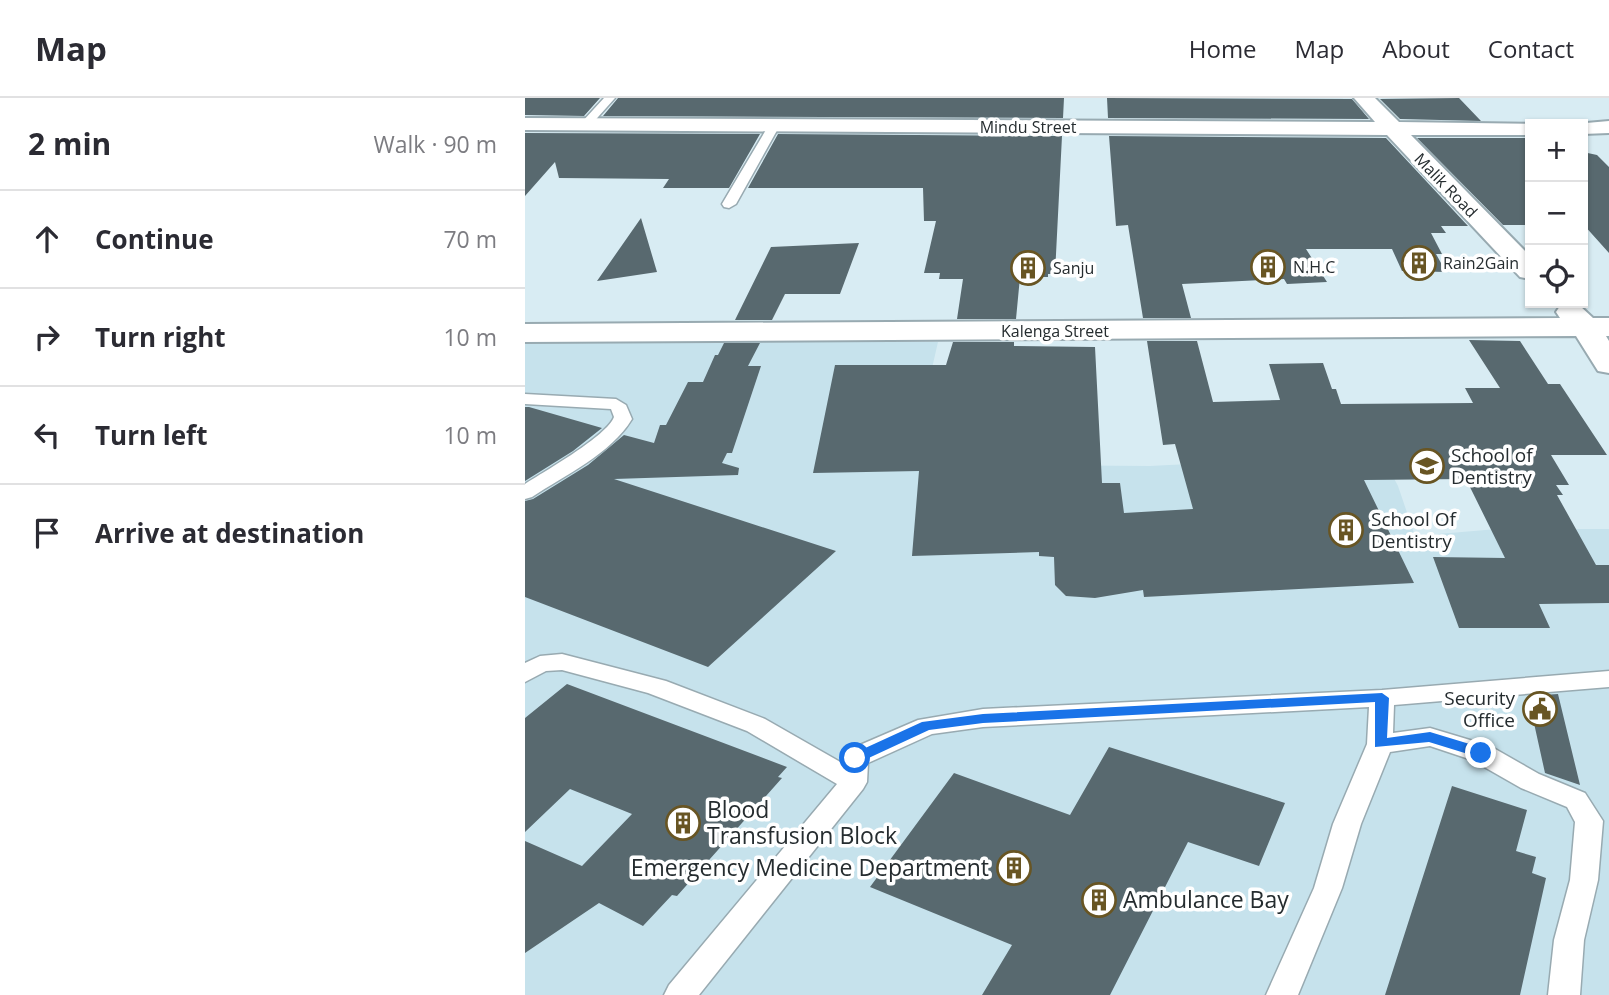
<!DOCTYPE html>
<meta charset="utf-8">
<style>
body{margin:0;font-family:"Open Sans",sans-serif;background:#f7f7f7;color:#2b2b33}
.controls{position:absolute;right:21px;top:21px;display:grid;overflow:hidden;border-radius:0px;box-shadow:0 2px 5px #0004}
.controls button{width:63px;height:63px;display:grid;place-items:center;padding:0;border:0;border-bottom:2px solid #e1e1e2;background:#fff;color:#2b2b33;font:35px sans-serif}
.stop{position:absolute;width:21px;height:21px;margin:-16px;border:5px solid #1a73e8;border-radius:50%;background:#fff}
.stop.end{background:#1a73e8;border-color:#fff;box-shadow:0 2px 7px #0008}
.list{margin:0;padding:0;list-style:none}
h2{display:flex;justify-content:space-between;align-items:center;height:91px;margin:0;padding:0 28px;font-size:30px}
h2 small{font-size:23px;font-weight:400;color:#7c7c81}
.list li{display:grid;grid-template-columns:46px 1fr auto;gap:21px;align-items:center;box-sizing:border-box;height:98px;padding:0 28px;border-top:2px solid #e1e1e2}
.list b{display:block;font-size:26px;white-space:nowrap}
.list em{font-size:23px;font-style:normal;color:#7c7c81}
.icon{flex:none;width:38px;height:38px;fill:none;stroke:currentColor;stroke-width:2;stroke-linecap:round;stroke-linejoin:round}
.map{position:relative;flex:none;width:1084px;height:897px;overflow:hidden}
header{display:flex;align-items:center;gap:42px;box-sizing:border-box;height:98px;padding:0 35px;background:#fff;border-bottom:2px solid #e1e1e2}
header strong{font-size:33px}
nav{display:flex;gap:38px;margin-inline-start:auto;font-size:24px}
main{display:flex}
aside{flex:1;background:#fff}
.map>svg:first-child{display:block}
.built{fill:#c6e2ec}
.building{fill:#58696f}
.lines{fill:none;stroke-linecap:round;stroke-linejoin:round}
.service-casing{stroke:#98aab1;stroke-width:3}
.minor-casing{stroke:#98aab1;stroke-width:4}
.service{fill:#fff;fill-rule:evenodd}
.minor{fill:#fff;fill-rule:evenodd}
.route{fill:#1a73e8}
.labels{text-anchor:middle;stroke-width:7;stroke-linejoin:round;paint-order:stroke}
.far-street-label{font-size:16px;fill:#252c2f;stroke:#fff}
.far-poi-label{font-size:16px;fill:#252c2f;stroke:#fff;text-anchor:start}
.poi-label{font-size:19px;fill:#252c2f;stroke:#fff;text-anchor:start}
.near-poi-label{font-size:23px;fill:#252c2f;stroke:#fff;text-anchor:start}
</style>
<header>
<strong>Map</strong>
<nav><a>Home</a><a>Map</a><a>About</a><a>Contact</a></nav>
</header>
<main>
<aside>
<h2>2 min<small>Walk · 90 m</small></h2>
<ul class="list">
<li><svg class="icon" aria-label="ahead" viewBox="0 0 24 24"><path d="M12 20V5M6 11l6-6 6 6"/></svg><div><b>Continue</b></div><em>70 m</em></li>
<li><svg class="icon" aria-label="right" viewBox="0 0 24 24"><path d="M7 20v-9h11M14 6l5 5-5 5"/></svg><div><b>Turn right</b></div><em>10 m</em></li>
<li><svg class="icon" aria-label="left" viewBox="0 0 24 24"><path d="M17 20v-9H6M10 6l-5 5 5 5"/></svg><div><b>Turn left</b></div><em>10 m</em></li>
<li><svg class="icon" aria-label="arrive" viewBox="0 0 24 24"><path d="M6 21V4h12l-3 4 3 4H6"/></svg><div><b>Arrive at destination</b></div></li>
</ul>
</aside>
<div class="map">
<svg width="1084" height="897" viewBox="0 0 1084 897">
<rect width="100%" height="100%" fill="#d8ecf3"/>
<!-- built -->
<path class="built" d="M0 241 413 244 385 366 625 368 856 356 873 388 890 438 972 431H1084V897H0Z"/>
<!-- building -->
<path class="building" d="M0 0H75L59 18 0 17Z
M93 0H539L538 20 78 18Z
M582 0 827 1 844 21 583 20Z
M934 0 956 23 875 21 855 1Z
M0 35 235 36 204 90H138L144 81 34 80 30 64 0 98Z
M253 36 537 38 530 176H523V179H495L491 221H432L438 181H414L415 175H399L411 123H399L398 90H223Z
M584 38 861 40 943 128H916L921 135H906L917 156H911L921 174 877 173 867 151H781L802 184 762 186 759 181 657 186 666 220H618L603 127 591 128Z
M892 40H1005V127H978Z
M1058 54 1072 57 1084 69V155L1058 126Z
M116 120 132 174 72 183Z
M334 145 315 196H260L247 222H210L246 149Z
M944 242 995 243 1023 286H1035L1082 357H1026L1044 387H1031L1038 397H1032L1071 467H1084V505L1014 506 1025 530H934L908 459 980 460 941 381 839 382 889 485 619 499 618 492 570 500 541 498 530 487 529 459 514 458V454L387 458 394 373 288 375 310 267H421L428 244H489V248L570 249 577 385H595L599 415 668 411 650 346 638 347 622 243H672L688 304 755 302 744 266 798 265 807 291H811L816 306 948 305 940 290H975Z
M199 245H235L223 268H236L207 355H202L197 365 214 370 213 377 89 381 311 453 183 569 0 499V403L8 401 63 367 99 337 129 345 135 327H141L163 284H178L190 257H193Z
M0 309H4L77 330 48 353 0 383Z
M42 586 262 669 253 679 257 680 152 798 147 797 118 828 74 805 0 855V743L57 768 107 716 45 691 0 734V620Z
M1033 596 1055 687 1020 675 1003 598Z
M584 649 760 705 734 768 663 744 585 897H457L487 847 345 789 429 675 545 717Z
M927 688 1002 712 991 753 1011 759 1007 775 1021 780 995 897H860Z"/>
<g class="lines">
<!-- service casing -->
<g class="service-casing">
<path id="service" d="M79 0H90L65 28H57V24Z
M245 25 255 27 211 106 204 110 199 109 197 106Z
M0 296 91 301 101 307 107 321C86 356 40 377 7 399L0 401V386C20 373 82 338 89 319L86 311 0 306Z
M37 556 141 583 240 621 317 665 321 653 393 622 458 611 857 592 1084 573V589L869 607 868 635 905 630 965 648 1014 676 1060 695 1078 723 1073 782 1059 842 1055 897H1023L1029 842 1045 782 1050 724 1042 709 996 690 947 662 905 648 865 654 836 726 817 790 773 897H741L789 790 808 726 842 646 844 609 458 629 407 636 343 665 342 684 338 691 174 897H139L144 887 312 686 222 633 123 595 37 572 21 573 0 584V565L15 558Z"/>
</g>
<!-- minor casing -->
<g class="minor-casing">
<path id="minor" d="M829 0H850L874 24 1012 26H1005V37H886L1005 158V181L995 179 862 37 0 32V20L850 24Z
M1084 23V35L1058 36V26H1050Z
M1045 205 1055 208 1068 220H1084V238H1081L1084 243V275L1073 273 1051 238 0 244V226L1035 220 1031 214 1035 208Z"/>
</g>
<!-- service -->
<use href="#service" class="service"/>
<!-- minor -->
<use href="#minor" class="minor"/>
</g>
<!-- route -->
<path class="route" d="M857 595 864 600 862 640 905 634 961 651V658L956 660 904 644 850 649V604L458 625 404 632 335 664H325L323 660 325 657 397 624 458 616Z"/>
<!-- icons -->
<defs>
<g id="building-ring" transform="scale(1.75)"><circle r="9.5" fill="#fff" stroke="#685523" stroke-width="1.5"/><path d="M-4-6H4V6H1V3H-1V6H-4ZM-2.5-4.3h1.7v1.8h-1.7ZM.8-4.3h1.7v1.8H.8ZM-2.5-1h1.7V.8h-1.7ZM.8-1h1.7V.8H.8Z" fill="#685523"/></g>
<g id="university-ring" transform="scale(1.75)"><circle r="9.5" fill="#fff" stroke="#685523" stroke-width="1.5"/><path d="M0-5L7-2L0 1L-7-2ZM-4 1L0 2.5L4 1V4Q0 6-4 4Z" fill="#685523"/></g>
<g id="civic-ring" transform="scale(1.75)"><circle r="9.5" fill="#fff" stroke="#685523" stroke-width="1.5"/><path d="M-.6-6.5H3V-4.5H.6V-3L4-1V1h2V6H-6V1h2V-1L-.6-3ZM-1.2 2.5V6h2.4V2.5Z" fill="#685523"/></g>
</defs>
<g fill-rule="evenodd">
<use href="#building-ring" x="894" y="165"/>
<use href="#building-ring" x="743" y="169"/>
<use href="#building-ring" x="503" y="170"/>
<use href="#university-ring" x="902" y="368"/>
<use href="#building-ring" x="821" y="432"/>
<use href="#civic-ring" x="1015" y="611"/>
<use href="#building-ring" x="158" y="725"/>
<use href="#building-ring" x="489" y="770"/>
<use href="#building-ring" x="574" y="802"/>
</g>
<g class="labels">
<!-- far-street labels -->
<g class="far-street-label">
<text x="503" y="35">Mindu Street</text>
<text transform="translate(921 87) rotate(46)" y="6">Malik Road</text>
<text x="530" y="239">Kalenga Street</text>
</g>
<!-- far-poi labels -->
<g class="far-poi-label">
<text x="918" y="171">Rain2Gain</text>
<text x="768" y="175">N.H.C</text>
<text x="528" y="176">Sanju</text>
</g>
<!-- poi labels -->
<g class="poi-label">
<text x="926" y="364">School of<tspan x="926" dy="22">Dentistry</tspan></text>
<text x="846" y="428">School Of<tspan x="846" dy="22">Dentistry</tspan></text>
<text x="990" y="607" text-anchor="end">Security<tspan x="990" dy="22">Office</tspan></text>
</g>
<!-- near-poi labels -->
<g class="near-poi-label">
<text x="182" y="720">Blood<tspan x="182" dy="26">Transfusion Block</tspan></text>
<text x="464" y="778" text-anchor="end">Emergency Medicine Department</text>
<text x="598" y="810">Ambulance Bay</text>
</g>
</g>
</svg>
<div class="controls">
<button>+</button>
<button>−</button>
<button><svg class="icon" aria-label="locate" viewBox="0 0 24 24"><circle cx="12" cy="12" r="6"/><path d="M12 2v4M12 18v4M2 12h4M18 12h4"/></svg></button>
</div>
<div class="stop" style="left:330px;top:660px"></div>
<div class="stop end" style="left:956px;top:655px"></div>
</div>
</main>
